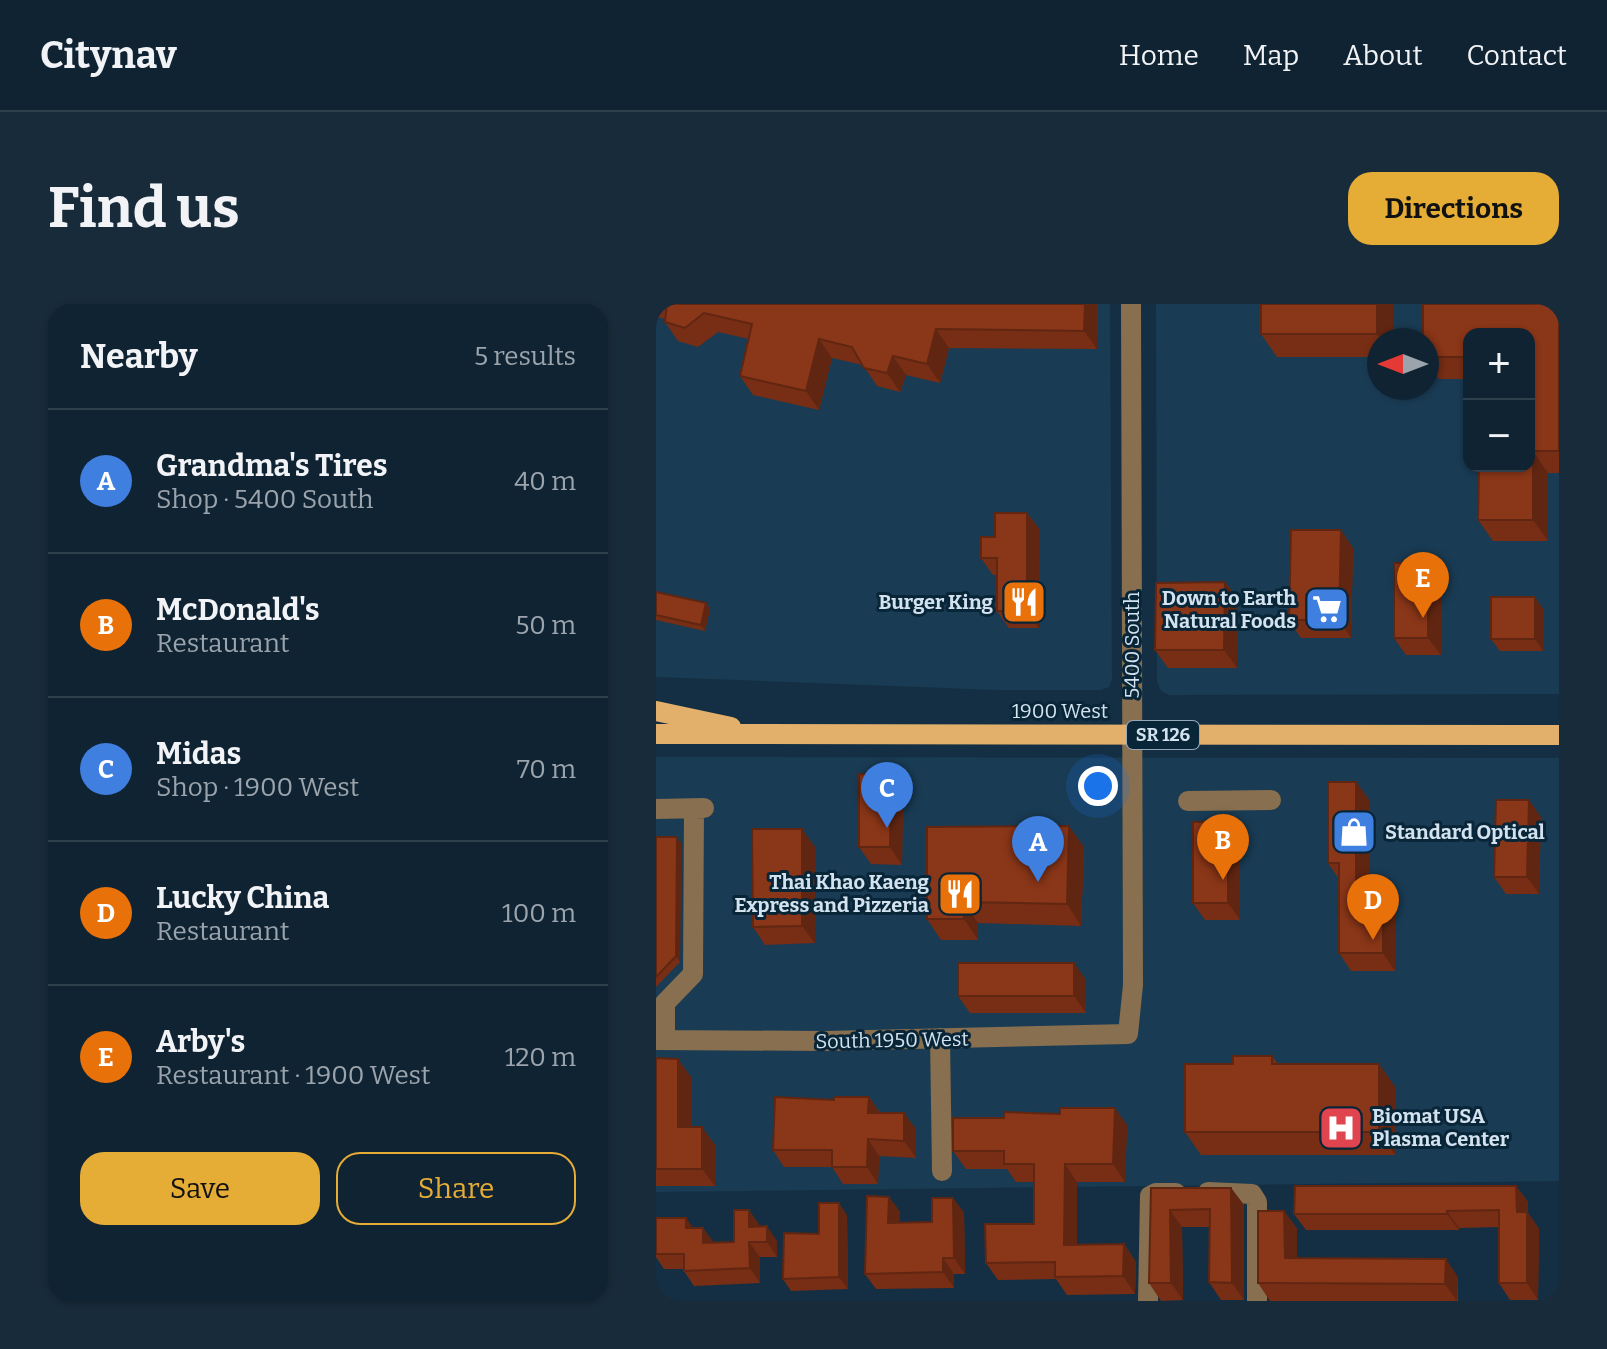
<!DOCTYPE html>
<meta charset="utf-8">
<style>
body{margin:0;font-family:Bitter,serif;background:#182b3a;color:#f1f3f6}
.controls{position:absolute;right:24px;top:24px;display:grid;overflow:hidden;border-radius:16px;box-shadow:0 2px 6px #0004}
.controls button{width:72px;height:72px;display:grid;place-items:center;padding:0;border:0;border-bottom:2px solid #2f404d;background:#0f2332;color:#f1f3f6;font:40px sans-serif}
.compass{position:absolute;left:711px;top:24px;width:72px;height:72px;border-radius:50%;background:#0f2332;box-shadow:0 2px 6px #0004;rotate:270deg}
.you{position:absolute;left:442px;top:482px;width:28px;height:28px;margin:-20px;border:6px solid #fff;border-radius:50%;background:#1a73e8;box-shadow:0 0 0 12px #1a73e833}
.badge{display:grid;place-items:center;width:52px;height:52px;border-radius:50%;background:#e5ad36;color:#fff;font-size:26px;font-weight:700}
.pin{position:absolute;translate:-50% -66px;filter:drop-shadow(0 2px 4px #0008)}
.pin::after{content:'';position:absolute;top:42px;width:28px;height:24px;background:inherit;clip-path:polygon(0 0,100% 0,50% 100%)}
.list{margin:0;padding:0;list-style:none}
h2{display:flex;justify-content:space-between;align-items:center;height:104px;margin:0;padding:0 32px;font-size:34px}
h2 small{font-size:26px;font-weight:400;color:#9ba4ac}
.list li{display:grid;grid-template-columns:52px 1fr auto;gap:24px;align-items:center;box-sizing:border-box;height:144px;padding:0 32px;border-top:2px solid #2f404d}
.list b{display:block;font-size:30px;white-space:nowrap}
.list p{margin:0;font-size:26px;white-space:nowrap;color:#9ba4ac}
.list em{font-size:26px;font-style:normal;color:#9ba4ac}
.actions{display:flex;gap:16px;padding:24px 32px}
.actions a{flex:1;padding:18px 0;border:2px solid #e5ad36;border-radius:24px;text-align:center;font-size:28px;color:#e5ad36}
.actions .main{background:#e5ad36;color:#111}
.map{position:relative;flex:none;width:903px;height:997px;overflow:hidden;border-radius:24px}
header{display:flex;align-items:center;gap:48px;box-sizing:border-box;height:112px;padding:0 40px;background:#0f2332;border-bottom:2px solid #2f404d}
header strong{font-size:38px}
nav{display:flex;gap:44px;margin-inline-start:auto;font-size:28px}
.intro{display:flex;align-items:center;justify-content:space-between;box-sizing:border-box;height:192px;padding:0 48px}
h1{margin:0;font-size:56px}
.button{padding:20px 36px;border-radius:24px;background:#e5ad36;color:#111;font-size:28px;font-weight:700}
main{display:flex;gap:48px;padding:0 48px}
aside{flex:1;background:#0f2332;border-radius:24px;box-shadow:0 2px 6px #0004}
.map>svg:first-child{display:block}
.built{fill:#193b53;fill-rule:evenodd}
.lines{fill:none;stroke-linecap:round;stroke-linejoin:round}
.minor{stroke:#876f4f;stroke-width:20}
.major{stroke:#e2b06b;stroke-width:20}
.wall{fill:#772e15}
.shaded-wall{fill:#612611}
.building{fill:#8a3618;stroke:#612611;stroke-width:2}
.labels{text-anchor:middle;stroke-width:6;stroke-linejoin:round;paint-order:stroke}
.shield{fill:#092538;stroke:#96a9b8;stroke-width:2}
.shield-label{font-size:18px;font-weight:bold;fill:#d2e2ef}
.poi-label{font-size:20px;font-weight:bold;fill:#d2e2ef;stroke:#092538;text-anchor:end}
.street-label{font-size:20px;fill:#d2e2ef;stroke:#092538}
</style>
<header>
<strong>Citynav</strong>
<nav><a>Home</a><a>Map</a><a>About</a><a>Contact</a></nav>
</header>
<div class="intro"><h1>Find us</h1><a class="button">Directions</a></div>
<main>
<aside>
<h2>Nearby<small>5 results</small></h2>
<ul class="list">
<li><span class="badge" style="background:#3f7fe0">A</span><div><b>Grandma's Tires</b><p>Shop · 5400 South</p></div><em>40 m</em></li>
<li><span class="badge" style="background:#e8710a">B</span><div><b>McDonald's</b><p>Restaurant</p></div><em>50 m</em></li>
<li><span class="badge" style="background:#3f7fe0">C</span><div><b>Midas</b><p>Shop · 1900 West</p></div><em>70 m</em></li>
<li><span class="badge" style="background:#e8710a">D</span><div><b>Lucky China</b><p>Restaurant</p></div><em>100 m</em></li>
<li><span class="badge" style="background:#e8710a">E</span><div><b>Arby's</b><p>Restaurant · 1900 West</p></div><em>120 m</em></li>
</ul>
<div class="actions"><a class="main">Save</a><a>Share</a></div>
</aside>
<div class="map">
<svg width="903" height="997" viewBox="0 0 903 997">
<rect width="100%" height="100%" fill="#142f43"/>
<!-- built -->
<path class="built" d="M0 0H454L456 375 453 383 444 386H341L0 373Z
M500 0H903V390L513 391 505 387 501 377ZM813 30H873V162H813ZM723 36H771V84H723Z
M0 453 903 454V877L0 888Z"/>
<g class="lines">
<!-- minor -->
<path class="minor" d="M532 497 615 496
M0 505 48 504
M284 734 286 867
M0 736 170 737 472 730 477 681 475 0
M9 736V699L37 670 38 505
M552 888 596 890 601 898V997
M492 997 494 892 500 889H520"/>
<!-- major -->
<path class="major" d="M0 407 75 423
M0 430 903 431"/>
</g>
<!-- wall -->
<path class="wall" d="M0 0H442L441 45 293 44 284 79 250 71 244 88 221 82 207 61 176 54 163 106 97 91 84 72 93 35 62 28 42 43 22 37 9 18 10 15 0 13Z
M737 0V36H723V53H621L605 30Z
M903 0V169H892V237H837L822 216 873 162 813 30V75H783L771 58V36Z
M371 209 384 226 383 324H353L341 307V271H337L325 254Z
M697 244 695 334H645L633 316Z
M772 259 785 277V351H750L738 334Z
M569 278 582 295 581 364H512L499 346Z
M0 288 50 299 54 305 49 327 0 316Z
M887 305V347H844L835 335Z
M700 478 713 496V584L739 601V667H695L683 649V575L672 559Z
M247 488 246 561 215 560 203 543Z
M885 513 883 590H850L838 573Z
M0 533 25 539 24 658 0 683Z
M584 535V616H549L537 599Z
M159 543V639L109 641 97 623Z
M428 543 425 622 322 619V636H285L271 615Z
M430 676V709H314L302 692Z
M616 752 622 760H723L739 783V851H545L529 828 577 760Z
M0 754 35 773V823L59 841V882H0Z
M213 793 224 809 260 825V854L223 852 222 880H187L176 863H128L117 846 178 796Z
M471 821 469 878H421V941L468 940 480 958 479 990 411 991 400 975 342 976 330 959 378 920V878H360L351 865H310L297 847Z
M860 882 872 898V909L883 925 882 996H854L843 979V923L803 924V926H650L638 910Z
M495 884H575L588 901V996H565L553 978 554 923H526L527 996 505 997 493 979Z
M233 893 244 908 243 919 276 918 297 894 308 909 309 970H298V984L220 985 209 970Z
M191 911 192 985 135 987 127 975 163 930Z
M0 914 37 924H47L57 938H78L103 920V923L121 937V953H104V979L38 982 28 967V965H8L0 953Z
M641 924V954L802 973V997H614L602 979Z"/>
<!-- shaded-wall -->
<path class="shaded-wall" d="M429 0H442L441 45 428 27Z
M721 0H737V36H725L721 30Z
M280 25 293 44 284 79 271 60Z
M163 35 176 54 163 106 150 87Z
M237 52 250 71 244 88 231 69Z
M877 147 892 169V237L877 216Z
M371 209 384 226 383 324 371 307Z
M685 226 697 244 695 334 683 316Z
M772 259 785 277V351L772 334Z
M569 278 582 295 581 364 568 346Z
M879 293 887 305V347L879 335Z
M50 299 54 305 49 327 45 321Z
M235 471 247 488 246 561 234 543Z
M700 478 713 496V601L700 584Z
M873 496 885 513 883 590 871 573Z
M572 518 584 535V616L572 599Z
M413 522 428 543 425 622 411 600Z
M146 525 159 543V639L146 622Z
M21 533 25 539 24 658 20 652Z
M727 584 739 601V667L727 649Z
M308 598 322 619V636L308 615Z
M418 659 430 676V709L418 692Z
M22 755 35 773V841L22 823Z
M723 760 739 783V851L723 828Z
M213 793 224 810 212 809Z
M459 804 471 821 469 878 457 860Z
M248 809 260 825V854L248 837Z
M46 823 59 841V882L46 865Z
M212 835 223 852 222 880 211 863Z
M409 860 421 878V958L408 941Z
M860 882 872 898V909L883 925 882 996 871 979 861 908Z
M575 884 588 901V996L576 979Z
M233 893 244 908 243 934 232 919Z
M297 894 308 909 309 970 298 954Z
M183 899 191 911 192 985 183 973Z
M93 906 103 920V937L93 923Z
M514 906 526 923 527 996 515 979Z
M628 907 641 924V971L629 954Z
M791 907 803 924V926L791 910Z
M30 914 41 929 30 924Z
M111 922 121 937V953L111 938Z
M47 924 58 939H47Z
M93 938 104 953V979L94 964Z
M468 940 480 958 479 990 467 972Z
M287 954 298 970V984L287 968Z
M790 955 802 973 801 997 789 980Z"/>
<!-- building -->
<path class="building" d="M10 0H429L428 27 280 25 271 60 237 52 231 69 208 64 196 43 163 35 150 87 84 72 96 20 48 9 29 24 9 18 11 0Z
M605 0H721V30H605Z
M767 0H903V147H877V216H822L823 162H873V30H813V53H771V36H767Z
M339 209H371V307H341V254H325V233H339Z
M635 226H685L683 316H633Z
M738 259H772V334H738Z
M569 278 568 346H499L500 279Z
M0 288 50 299 45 321 0 311Z
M835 293H879V335H835Z
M203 470 235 471 234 543H203Z
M672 478H700V584H727V649H683V559H672Z
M840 496H873L871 573H838Z
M537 518H572V599H537Z
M413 522 411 600 308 598V615H271V523Z
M96 525H146V622L97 623Z
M0 533H21L20 652 0 673Z
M302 659H418V692H302Z
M577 752H616V760H723V828H529V760H577Z
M0 754 22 755V823H46V865H0Z
M119 793 178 796V793H213L212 809H248V837L212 835 211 863H176V846H117Z
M404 804H459L457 860H409L408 941 468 940 467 972 399 973V958L330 959 329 920H378V860H348V847H297V814H348V808L404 810Z
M639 882H860L861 908H871V979H843V906L791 907V910H638Z
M495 884H575L576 979 553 978 554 905 514 906 515 979H493Z
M211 892 233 893 232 919 276 918V894H297L298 954H287V968L209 970Z
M163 899H183V973L127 975 128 929 163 930Z
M78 906H93V923L111 922V938H93L94 964 28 967V950H0V914H30V924H47V939L78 938Z
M602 907H628L629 954 790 955 789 980 602 979Z"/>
<!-- icons -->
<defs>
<g id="restaurant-square" transform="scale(2.3)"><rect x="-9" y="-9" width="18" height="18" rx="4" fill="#e8710a" stroke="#092538"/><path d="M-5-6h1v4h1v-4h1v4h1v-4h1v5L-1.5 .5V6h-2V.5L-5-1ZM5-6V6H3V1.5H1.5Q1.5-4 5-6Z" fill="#fff"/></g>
<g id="supermarket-square" transform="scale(2.3)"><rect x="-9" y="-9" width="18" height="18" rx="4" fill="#3f7fe0" stroke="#092538"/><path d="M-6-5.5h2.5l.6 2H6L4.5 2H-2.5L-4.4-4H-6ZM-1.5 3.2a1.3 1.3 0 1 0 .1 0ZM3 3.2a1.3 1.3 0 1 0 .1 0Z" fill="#fff"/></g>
<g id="shop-square" transform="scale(2.3)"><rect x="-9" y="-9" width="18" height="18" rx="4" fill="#3f7fe0" stroke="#092538"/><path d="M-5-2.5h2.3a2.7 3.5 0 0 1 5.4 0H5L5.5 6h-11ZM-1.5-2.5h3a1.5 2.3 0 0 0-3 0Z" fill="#fff"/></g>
<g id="hospital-square" transform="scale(2.3)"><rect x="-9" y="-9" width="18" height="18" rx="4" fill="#e0444e" stroke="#092538"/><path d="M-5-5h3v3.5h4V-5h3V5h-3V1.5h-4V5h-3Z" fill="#fff"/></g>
</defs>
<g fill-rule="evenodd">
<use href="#restaurant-square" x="368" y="298"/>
<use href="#supermarket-square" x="671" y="305"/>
<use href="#shop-square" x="698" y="528"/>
<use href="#restaurant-square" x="304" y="590"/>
<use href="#hospital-square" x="685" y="824"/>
</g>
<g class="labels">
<!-- shield labels -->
<rect class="shield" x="471" y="417" width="72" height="28" rx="6"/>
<g class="shield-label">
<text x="507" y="437">SR 126</text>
</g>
<!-- poi labels -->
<g class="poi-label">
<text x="640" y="301">Down to Earth<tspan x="640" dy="23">Natural Foods</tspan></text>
<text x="337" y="305">Burger King</text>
<text x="729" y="535" text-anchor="start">Standard Optical</text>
<text x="273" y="585">Thai Khao Kaeng<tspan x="273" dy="23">Express and Pizzeria</tspan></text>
<text x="716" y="819" text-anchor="start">Biomat USA<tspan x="716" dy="23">Plasma Center</tspan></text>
</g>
<!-- street labels -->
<g class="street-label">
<text transform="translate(476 341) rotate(-90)" y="7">5400 South</text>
<text x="404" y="414">1900 West</text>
<text transform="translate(236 736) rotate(-1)" y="7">South 1950 West</text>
</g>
</g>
</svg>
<div class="controls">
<button>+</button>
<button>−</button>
</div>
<svg class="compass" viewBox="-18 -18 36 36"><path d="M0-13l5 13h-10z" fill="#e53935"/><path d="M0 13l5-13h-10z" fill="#9ba4ac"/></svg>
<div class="you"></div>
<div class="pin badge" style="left:382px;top:578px;background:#3f7fe0">A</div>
<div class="pin badge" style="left:567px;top:576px;background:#e8710a">B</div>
<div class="pin badge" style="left:231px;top:524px;background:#3f7fe0">C</div>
<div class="pin badge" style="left:717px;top:636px;background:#e8710a">D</div>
<div class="pin badge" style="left:767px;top:314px;background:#e8710a">E</div>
</div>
</main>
